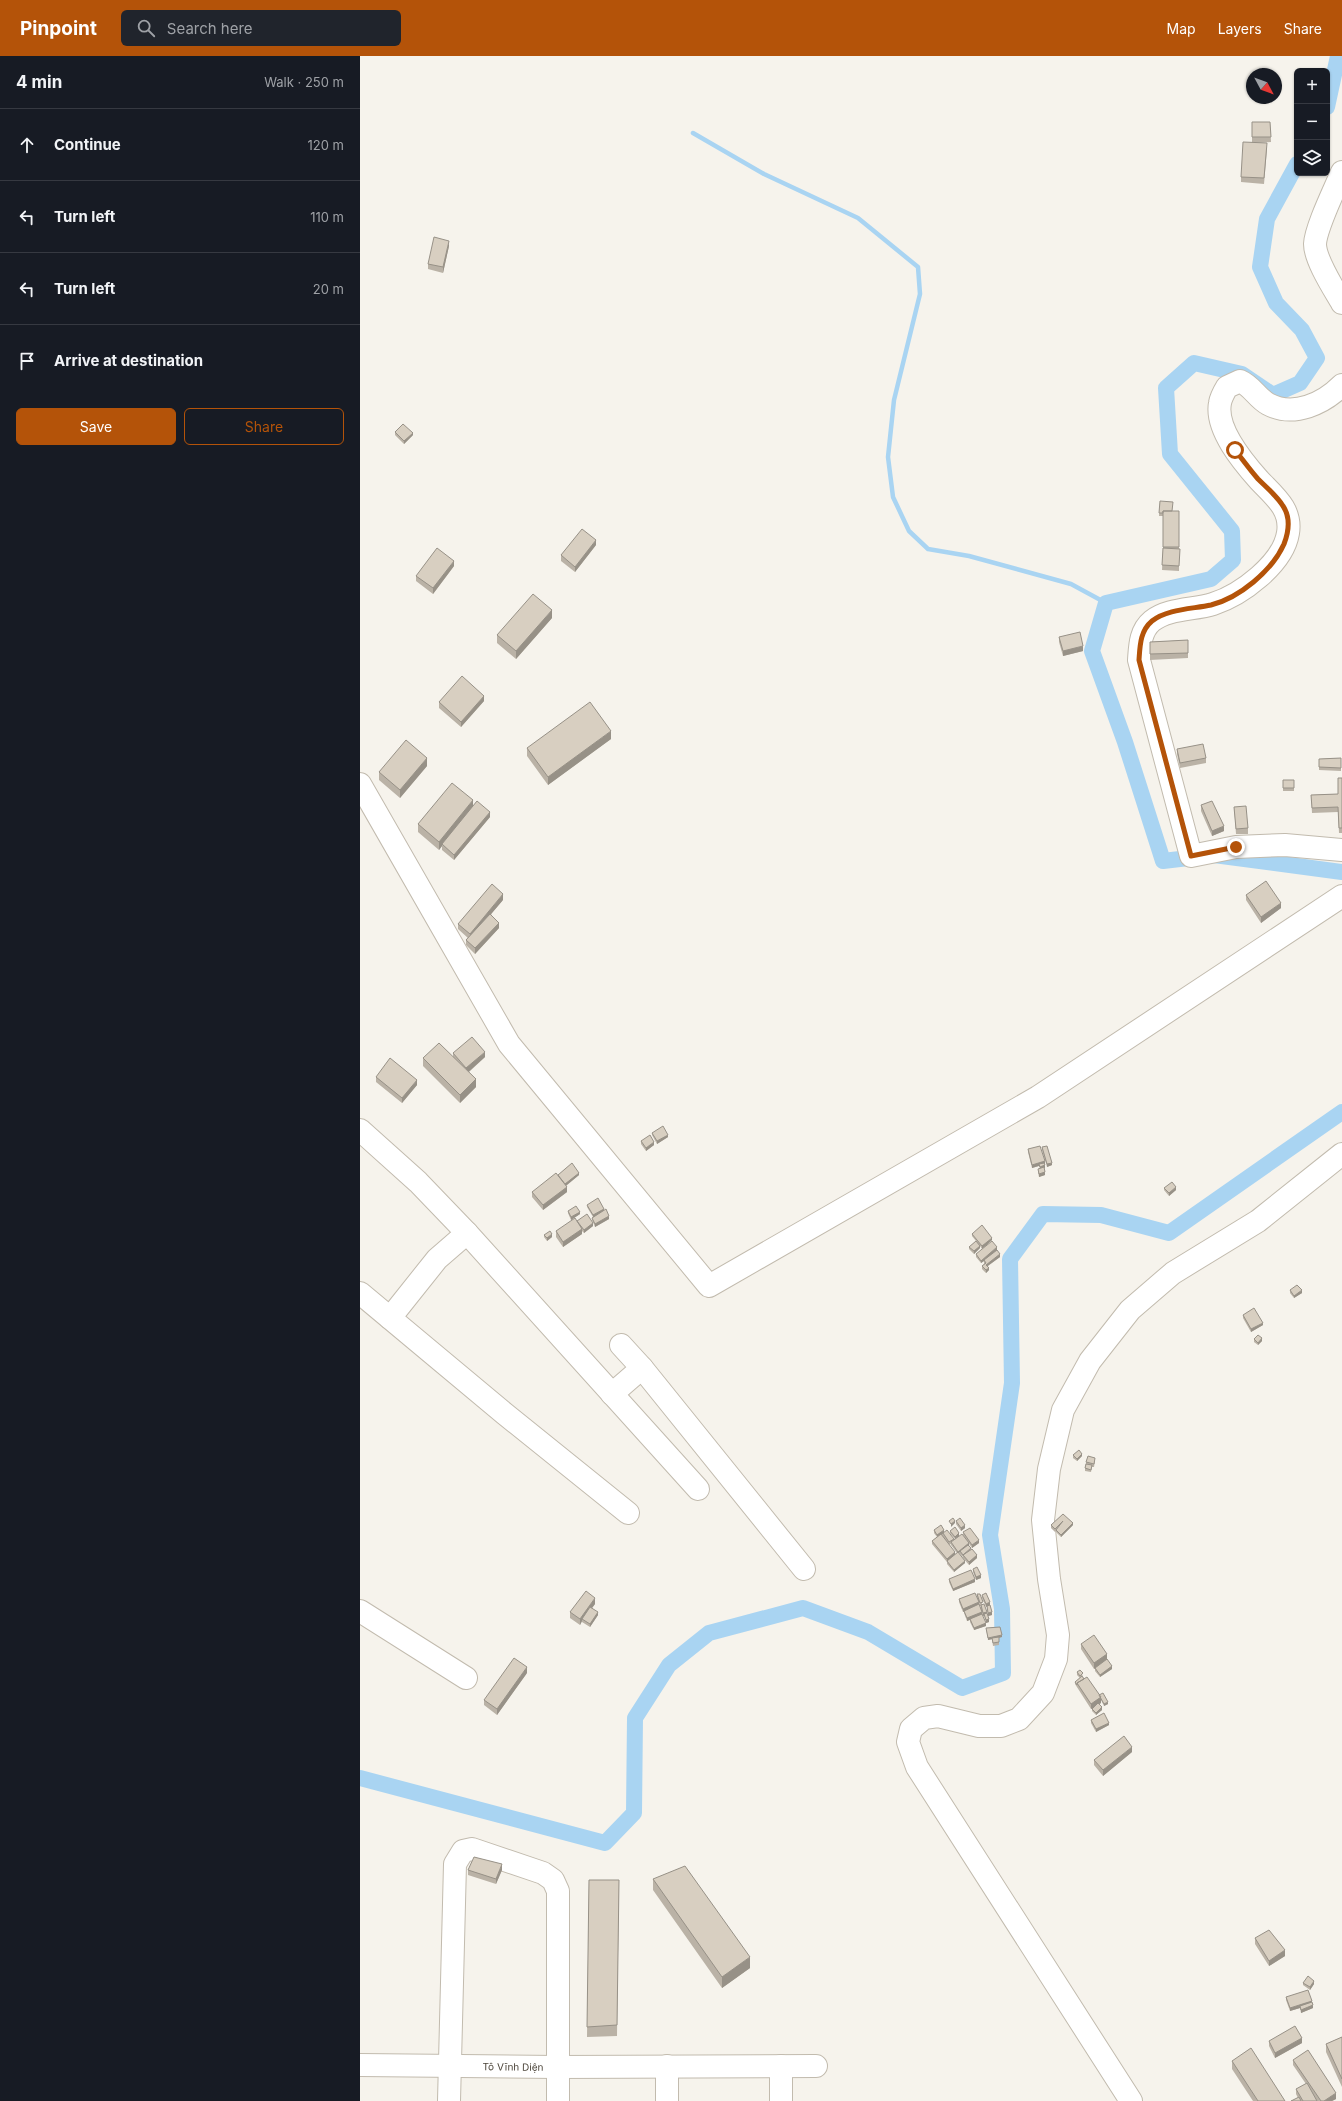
<!DOCTYPE html>
<meta charset="utf-8">
<style>
body{margin:0;font-family:Inter,sans-serif;background:#20242c;color:#f1f3f6}
.controls{position:absolute;right:12px;top:12px;display:grid;overflow:hidden;border-radius:6px;box-shadow:0 1px 3px #0004}
.controls button{width:36px;height:36px;display:grid;place-items:center;padding:0;border:0;border-bottom:1px solid #363941;background:#171b24;color:#f1f3f6;font:20px sans-serif}
.compass{position:absolute;left:886px;top:12px;width:36px;height:36px;border-radius:50%;background:#171b24;box-shadow:0 1px 3px #0004;rotate:131deg}
.stop{position:absolute;width:12px;height:12px;margin:-9px;border:3px solid #b45309;border-radius:50%;background:#fff}
.stop.end{background:#b45309;border-color:#fff;box-shadow:0 1px 4px #0008}
.list{margin:0;padding:0;list-style:none}
h2{display:flex;justify-content:space-between;align-items:center;height:52px;margin:0;padding:0 16px;font-size:17px}
h2 small{font-size:13px;font-weight:400;color:#9ea1a6}
.list li{display:grid;grid-template-columns:26px 1fr auto;gap:12px;align-items:center;box-sizing:border-box;height:72px;padding:0 16px;border-top:1px solid #363941}
.list b{display:block;font-size:15px;white-space:nowrap}
.list em{font-size:13px;font-style:normal;color:#9ea1a6}
.actions{display:flex;gap:8px;padding:12px 16px}
.actions a{flex:1;padding:9px 0;border:1px solid #b45309;border-radius:6px;text-align:center;font-size:14px;color:#b45309}
.actions .main{background:#b45309;color:#fff}
.icon{flex:none;width:22px;height:22px;fill:none;stroke:currentColor;stroke-width:2;stroke-linecap:round;stroke-linejoin:round}
.map{position:relative;flex:none;width:982px;height:2045px;overflow:hidden}
header{display:flex;align-items:center;gap:24px;box-sizing:border-box;height:56px;padding:0 20px;background:#b45309;color:#fff}
header strong{font-size:19px}
nav{display:flex;gap:22px;margin-inline-start:auto;font-size:14px}
.search{width:280px;height:36px;background:#20242c;display:flex;align-items:center;gap:10px;box-sizing:border-box;padding:0 14px;border-radius:6px;color:#9ea1a6;font-size:15px}
main{display:flex}
aside{flex:1;background:#171b24}
.map>svg:first-child{display:block}
.lines{fill:none;stroke-linecap:round;stroke-linejoin:round}
.stream{stroke:#a9d4f2;stroke-width:4.5}
.canal{stroke:#a9d4f2;stroke-width:16}
.minor-casing{stroke:#c2bbae;stroke-width:24}
.minor{stroke:#fff;stroke-width:22}
.wall{fill:#bab2a6;fill-rule:evenodd}
.shaded-wall{fill:#979187}
.building{fill:#d8cfc1;stroke:#979187}
.route{stroke:#b45309;stroke-width:5}
.labels{text-anchor:middle;stroke-width:3.5;stroke-linejoin:round;paint-order:stroke}
.street-label{font-size:10px;fill:#4b4439;stroke:#fff}
</style>
<header>
<strong>Pinpoint</strong>
<div class="search"><svg class="icon" aria-label="search" viewBox="0 0 24 24"><circle cx="10" cy="10" r="6"/><path d="M15 15l6 6"/></svg>Search here</div>
<nav><a>Map</a><a>Layers</a><a>Share</a></nav>
</header>
<main>
<aside>
<h2>4 min<small>Walk · 250 m</small></h2>
<ul class="list">
<li><svg class="icon" aria-label="ahead" viewBox="0 0 24 24"><path d="M12 20V5M6 11l6-6 6 6"/></svg><div><b>Continue</b></div><em>120 m</em></li>
<li><svg class="icon" aria-label="left" viewBox="0 0 24 24"><path d="M17 20v-9H6M10 6l-5 5 5 5"/></svg><div><b>Turn left</b></div><em>110 m</em></li>
<li><svg class="icon" aria-label="left" viewBox="0 0 24 24"><path d="M17 20v-9H6M10 6l-5 5 5 5"/></svg><div><b>Turn left</b></div><em>20 m</em></li>
<li><svg class="icon" aria-label="arrive" viewBox="0 0 24 24"><path d="M6 21V4h12l-3 4 3 4H6"/></svg><div><b>Arrive at destination</b></div></li>
</ul>
<div class="actions"><a class="main">Save</a><a>Share</a></div>
</aside>
<div class="map">
<svg width="982" height="2045" viewBox="0 0 982 2045">
<rect width="100%" height="100%" fill="#f6f3ec"/>
<g class="lines">
<!-- stream -->
<path class="stream" d="M333 77 404 118 498 162 558 211 560 238 534 344 528 401 533 441 549 475 568 493 609 500 711 528 746 547"/>
<!-- canal -->
<path class="canal" d="M967 51 978 0
M937 108 907 163 900 211 916 247 942 274 957 302 940 327 913 339 882 318 834 307 806 332 810 398 872 475 873 504 851 523 746 547 732 595 765 686 803 805 854 799 982 816
M0 1722 245 1787 274 1757 275 1662 309 1609 349 1577 443 1552 508 1576 602 1632 643 1617 642 1553 630 1479 652 1327 650 1203 683 1158 741 1159 809 1177 982 1056"/>
<!-- minor casing -->
<g class="minor-casing">
<g id="minor">
<path d="M982 116C975 133 956 171 955 188 955 204 974 233 982 247"/>
<path d="M982 329C964 347 934 362 908 348 897 342 892 330 880 325L867 331C864 336 861 341 860 347 855 373 883 406 899 424 914 440 932 453 928 477 923 508 881 539 853 548 834 554 808 552 792 565 780 575 780 590 779 604L831 800 876 791 925 789 982 794"/>
<path d="M0 728 149 988 349 1230 678 1041 982 840"/>
<path d="M0 1074 58 1126 107 1177 338 1433"/>
<path d="M0 1237 145 1358 268 1457"/>
<path d="M30 1262 77 1203 107 1177"/>
<path d="M282 1312 444 1513"/>
<path d="M252 1338 282 1312 261 1289"/>
<path d="M0 1555 106 1622"/>
<path id="s1" d="M0 2009 197 2011 456 2010"/>
<path d="M307 2010V2045"/>
<path d="M89 2045 95 1808 103 1795 112 1793 183 1817 193 1824 198 1835V2045"/>
<path d="M421 2045V2010"/>
<path d="M771 2045 557 1711 548 1686 551 1673 564 1662 578 1660 619 1670H641L659 1663 683 1637 696 1603 698 1579 689 1523 683 1464 689 1413 703 1354 730 1305 770 1254 813 1217 898 1165 982 1098"/>
</g>
</g>
<!-- minor -->
<use href="#minor" class="minor"/>
</g>
<!-- wall -->
<path class="wall" d="M892 66H910L911 86 896 87 907 93 904 128 881 126V121L892 86Z
M89 190 83 217 68 213V208Z
M35 376 53 379 44 388 35 379Z
M800 445 812 455H819V515L802 514 803 492V460H799Z
M236 489 215 516 201 505V499Z
M94 510 73 538 56 525V520Z
M192 562 156 603 137 587V579Z
M699 581 723 595 703 600 699 586Z
M828 584V602L790 604V586Z
M124 645 101 671 79 652V646Z
M251 683 188 729 167 700V692Z
M817 693 846 702V707L820 712 817 698Z
M981 702V715L959 714V703Z
M67 710 40 742 19 724V716Z
M982 722V777H979L978 756 952 757 951 739 978 738Z
M923 724H934V735H923Z
M113 749 130 761 94 804 82 794V790L79 794 58 776V768Z
M841 749 864 775 852 780 841 755Z
M874 751 888 772V778H876Z
M886 839 921 852 901 867 886 844Z
M143 844 131 858 139 872 115 898 106 889V884L108 882 98 873V868Z
M93 997 125 1001 109 1016 116 1031 100 1047 63 1010V1002L93 1001Z
M16 1021 57 1029 42 1047 16 1026Z
M292 1077 308 1081 297 1088 292 1079Z
M281 1085 294 1089 286 1095 281 1088Z
M682 1091 692 1109 687 1111 682 1094Z
M668 1093 685 1108V1112H684L685 1119 679 1121 678 1116V1113H680L679 1110 672 1112 668 1096Z
M198 1119H219L206 1130 207 1136 183 1154 172 1141V1136Z
M804 1132 816 1134 809 1140 804 1134Z
M227 1149 244 1154 249 1163 235 1171 232 1164V1162L233 1161 227 1151Z
M208 1155 220 1158 211 1164 208 1157Z
M217 1165 233 1170 224 1177 222 1175V1178L203 1191 196 1181V1175Z
M612 1178 632 1184 622 1193 620 1190V1192L614 1198 609 1193V1191L616 1185 612 1180Z
M184 1179 192 1181 187 1185 184 1181Z
M637 1194 636 1195 640 1201 628 1210 629 1214 626 1217 622 1213V1210L624 1208V1205L621 1207 616 1201V1198Z
M930 1234 942 1237 934 1242 930 1237Z
M883 1259 903 1269 891 1276 883 1262Z
M894 1283 902 1285 898 1289 894 1286Z
M713 1399 722 1400 717 1405 713 1402Z
M735 1405 734 1411H732L731 1416 725 1415V1412L726 1406Z
M596 1465 605 1472 601 1475 596 1468Z
M691 1469H713L701 1481 696 1476V1475L695 1476 691 1472Z
M574 1474 584 1476 594 1484 595 1483 590 1477V1475L599 1480 609 1489 617 1502 609 1509 603 1502V1501L600 1498V1496L599 1497 605 1507 594 1516 587 1508V1505V1506L572 1488V1485L577 1481 574 1477ZM591 1488V1489L597 1497 595 1498 589 1489Z
M603 1476 619 1487 612 1492 603 1479Z
M613 1513 621 1522 616 1524 613 1516Z
M589 1523 615 1526 593 1535 589 1526Z
M617 1538 627 1557 629 1566 626 1567 624 1559 623 1560 622 1557 626 1570 614 1574 610 1566V1564L607 1565 604 1557V1555L603 1556 599 1546V1543L619 1548 621 1552V1550H620L617 1541Z
M622 1539 630 1549 632 1559 628 1560 627 1550 626 1551 622 1542Z
M235 1548 232 1552 238 1559 230 1571 222 1566V1565L220 1569 210 1562V1556Z
M626 1572 642 1581 639 1582V1589L633 1590 632 1583 628 1584Z
M721 1588 747 1598V1603L752 1613 740 1621 735 1615V1612L734 1613 721 1593Z
M717 1616 723 1619 722 1620 748 1648 744 1650 741 1644V1647L739 1648 742 1654 736 1659 732 1655V1653H731L715 1628V1626L720 1622 717 1619Z
M167 1617 137 1659 124 1649V1644Z
M731 1664 749 1669 736 1676 731 1667Z
M772 1696 743 1720 734 1709V1704Z
M108 1814H142L136 1828 108 1819Z
M293 1823 390 1912 362 1932 293 1834Z
M229 1824H259L257 1980 227 1981Z
M895 1882 925 1900 909 1910 895 1888Z
M943 1927 954 1928 950 1934 943 1929Z
M926 1941 952 1946 953 1952 941 1957 940 1952 930 1955 926 1944Z
M982 1981V2031L966 1996V1988Z
M909 1985 942 1987 915 2002 909 1990Z
M933 2004 976 2043 972 2045H957L954 2040 957 2045H931L938 2042 936 2038V2033L946 2028 933 2009Z
M872 2005 925 2045H893L872 2013Z"/>
<!-- shaded-wall -->
<path class="shaded-wall" d="M89 185V190L83 217V211Z
M53 377V379L44 388V385Z
M236 484V489L215 516V511Z
M94 505V510L73 538V532Z
M192 554V562L156 603V595Z
M723 590V595L703 600V595Z
M124 640V645L101 671V666Z
M251 675V683L188 729V721Z
M67 702V710L40 742V734Z
M113 744V752L82 788V790L79 794V786Z
M130 756V761L94 804V799Z
M864 770V775L852 780V775Z
M143 838V844L110 883V878Z
M921 847V852L901 867V861Z
M139 867V872L115 898V892Z
M125 996V1001L106 1018V1012Z
M116 1023V1031L100 1047V1039Z
M57 1024V1029L42 1047V1042Z
M308 1079V1081L297 1088V1085Z
M294 1086V1089L286 1095V1092Z
M685 1105V1108L672 1112V1109Z
M692 1107V1109L687 1111V1108Z
M685 1109V1112L680 1114V1111Z
M685 1116V1119L679 1121V1118Z
M219 1117V1119L203 1132V1129Z
M207 1131V1136L183 1154V1149Z
M816 1131V1134L809 1140V1137Z
M244 1153V1155L233 1162V1159Z
M220 1156V1158L211 1164V1161Z
M249 1160V1163L235 1171V1168Z
M233 1167V1170L224 1177V1174Z
M222 1173V1178L203 1191V1186Z
M192 1178V1181L187 1185V1182Z
M632 1182V1184L622 1193V1190Z
M620 1190V1192L614 1198V1195Z
M637 1191V1194L624 1205V1204V1205L621 1207V1205Z
M640 1198V1201L626 1211V1209Z
M629 1212V1214L626 1217V1214Z
M942 1234V1237L934 1242V1240Z
M903 1267V1269L891 1276V1273Z
M902 1282V1285L898 1289V1287Z
M722 1398V1400L717 1405V1403Z
M595 1465V1467L591 1471V1468Z
M713 1467V1469L701 1481V1479Z
M605 1469V1472L601 1475V1472Z
M584 1474V1477L577 1481V1479Z
M599 1477V1480L595 1483V1481Z
M619 1484V1487L612 1492V1489Z
M609 1487V1490L600 1495V1496L598 1498V1496Z
M595 1496V1499L587 1506V1503Z
M617 1499V1502L609 1509V1506Z
M605 1505V1507L594 1516V1514Z
M621 1519V1522L616 1524V1521Z
M615 1523V1526L593 1535V1533Z
M235 1542V1548L223 1564 222 1563V1565L220 1569V1563Z
M619 1546V1549L603 1556V1553Z
M630 1546V1549L626 1551V1548Z
M238 1556V1559L230 1571V1568Z
M622 1556V1559L607 1565V1562Z
M627 1556V1558L623 1560V1557Z
M632 1556V1559L628 1560V1557Z
M629 1563V1566L626 1567V1564Z
M626 1567V1570L614 1574V1572Z
M642 1579V1581L628 1584V1582Z
M747 1598V1604L734 1613V1607Z
M752 1610V1613L740 1621V1619Z
M167 1611V1617L137 1659V1653Z
M741 1641V1647L731 1653V1648Z
M748 1646V1648L744 1650V1648Z
M742 1651V1654L736 1659V1657Z
M749 1667V1669L736 1676V1673Z
M772 1691V1696L743 1720V1714Z
M142 1808V1814L136 1828V1823Z
M925 1894V1900L909 1910V1905Z
M390 1901V1912L362 1932V1921Z
M954 1925V1928L950 1934V1931Z
M952 1945V1947L940 1950V1952L930 1955V1952Z
M953 1949V1952L941 1957V1954Z
M942 1982V1987L915 2002V1997Z
M976 2037V2043L972 2045H964Z"/>
<!-- building -->
<path class="building" d="M892 66H910L911 81H892Z
M883 86 907 87 904 122 881 121Z
M74 181 89 185 83 211 68 208Z
M43 368 53 377 44 385 35 376Z
M800 445 813 446 812 455H803V457H799Z
M803 455H819V491H803Z
M222 473 236 484 215 511 201 499Z
M77 492 94 505 73 532 56 520Z
M803 492 820 493 819 510 802 509Z
M173 538 192 554 156 595 137 579Z
M720 576 723 590 703 595 699 581Z
M828 584V597L790 598V586Z
M102 620 124 640 101 666 79 646Z
M230 646 251 675 188 721 167 692Z
M46 684 67 702 40 734 19 716Z
M843 688 846 702 820 707 817 693Z
M981 702V712L959 711V703Z
M978 722H982V772H979L978 751 952 752 951 739 978 738Z
M923 724H934V732H923Z
M92 727 113 744 79 786 58 768Z
M117 745 130 756 94 799 82 788Z
M852 745 864 770 852 775 841 749Z
M886 750 888 772 876 773 874 751Z
M906 825 921 847 901 861 886 839Z
M132 828 143 838 110 878 98 868Z
M130 858 139 867 115 892 106 884Z
M112 981 125 996 106 1012 93 997Z
M79 987 116 1023 100 1039 63 1002Z
M30 1002 57 1024 42 1042 16 1021Z
M303 1070 308 1079 297 1085 292 1077Z
M290 1079 294 1086 286 1092 281 1085Z
M680 1090 685 1105 672 1109 668 1093Z
M687 1090 692 1107 687 1108 682 1091Z
M212 1107 219 1117 205 1128 198 1119Z
M684 1107 685 1109 680 1111 679 1108Z
M684 1111 685 1116 679 1118 678 1113Z
M196 1117 207 1131 183 1149 172 1136Z
M812 1126 816 1131 809 1137 804 1132Z
M238 1142 244 1153 233 1159 227 1149Z
M216 1150 220 1156 211 1161 208 1155Z
M246 1153 249 1160 235 1168 232 1162Z
M227 1158 233 1167 224 1174 217 1165Z
M215 1162 222 1173 203 1186 196 1175Z
M622 1169 632 1182 622 1190 612 1178Z
M190 1175 192 1178 187 1182 184 1179Z
M616 1185 620 1190 614 1195 609 1191Z
M632 1185 637 1191 621 1205 616 1198Z
M637 1194 640 1198 626 1209 629 1212 626 1214 622 1210 626 1207 624 1204Z
M937 1229 942 1234 934 1240 930 1234Z
M894 1252 903 1267 891 1273 883 1259Z
M898 1279 902 1282 898 1287 894 1283Z
M719 1394 722 1398 717 1403 713 1399Z
M728 1400 735 1402 734 1408 726 1406Z
M726 1408 732 1409 731 1414 725 1412Z
M703 1458 713 1467 701 1479 696 1474 703 1465 695 1473 691 1469Z
M593 1462 595 1465 591 1468 589 1465Z
M600 1462 605 1469 601 1472 596 1465Z
M581 1469 584 1474 577 1479 574 1474Z
M595 1471 599 1477 595 1481 590 1475Z
M610 1472 619 1484 612 1489 603 1476Z
M587 1474 594 1483 589 1486 583 1477Z
M581 1478 595 1496 587 1503 572 1485Z
M602 1478 609 1487 598 1496 591 1486Z
M608 1489 611 1492 603 1499 600 1495Z
M612 1493 617 1499 609 1506 603 1499Z
M598 1496 605 1505 594 1514 587 1505Z
M617 1511 621 1519 616 1521 613 1513Z
M611 1514 615 1523 593 1533 589 1523Z
M226 1535 235 1542 220 1563 210 1556Z
M615 1537 619 1546 603 1553 599 1543Z
M626 1537 630 1546 626 1548 622 1539Z
M617 1538H620L623 1546 620 1547Z
M619 1548 622 1556 607 1562 604 1555Z
M624 1548 627 1556 623 1557 621 1549Z
M630 1549 632 1556 628 1557 627 1550Z
M230 1551 238 1556 230 1568 222 1563Z
M627 1557 629 1563 626 1564 624 1558Z
M622 1558 626 1567 614 1572 610 1563Z
M640 1571 642 1579 628 1582 626 1572Z
M734 1579 747 1598 734 1607 721 1588Z
M639 1581V1586L633 1587 632 1582Z
M154 1602 167 1611 137 1653 124 1644Z
M747 1603 752 1610 740 1619 735 1612Z
M720 1614 723 1617 720 1620 717 1616Z
M722 1620 724 1623 717 1627V1629L715 1626Z
M727 1621 741 1641 731 1648 717 1627Z
M743 1637 748 1646 744 1648 739 1639Z
M738 1647 742 1651 736 1657 732 1653Z
M744 1657 749 1667 736 1673 731 1664Z
M764 1680 772 1691 743 1714 734 1704Z
M114 1801 142 1808 136 1823 108 1814Z
M325 1810 390 1901 362 1921 293 1823Z
M229 1824H259L257 1969 227 1971Z
M909 1874 925 1894 909 1905 895 1882Z
M948 1920 954 1925 950 1931 943 1927Z
M948 1934 952 1945 930 1952 926 1941Z
M952 1946 953 1949 941 1954 940 1950Z
M935 1970 942 1982 915 1997 909 1985Z
M982 1981V2023L966 1988Z
M891 1992 925 2045H898L872 2005Z
M948 1994 976 2037 964 2045H961L933 2004Z
M947 2027 957 2045H943L936 2033Z
M939 2041 941 2045H931Z"/>
<g class="lines">
<!-- route -->
<path class="route" d="M875 394C883 404 890 414 898 423 906 431 917 440 923 450 931 462 929 475 924 488 912 515 879 542 851 549 832 553 807 553 792 565 780 575 780 590 779 604L831 800 876 791"/>
</g>
<g class="labels">
<!-- street labels -->
<g class="street-label">
<text dy="4" stroke="none"><textPath href="#s1" startOffset="153">Tô Vĩnh Diện</textPath></text>
</g>
</g>
</svg>
<div class="controls">
<button>+</button>
<button>−</button>
<button><svg class="icon" aria-label="layers" viewBox="0 0 24 24"><path d="M12 4l9 5-9 5-9-5zM3 14l9 5 9-5"/></svg></button>
</div>
<svg class="compass" viewBox="-18 -18 36 36"><path d="M0-13l5 13h-10z" fill="#e53935"/><path d="M0 13l5-13h-10z" fill="#9ea1a6"/></svg>
<div class="stop" style="left:875px;top:394px"></div>
<div class="stop end" style="left:876px;top:791px"></div>
</div>
</main>
